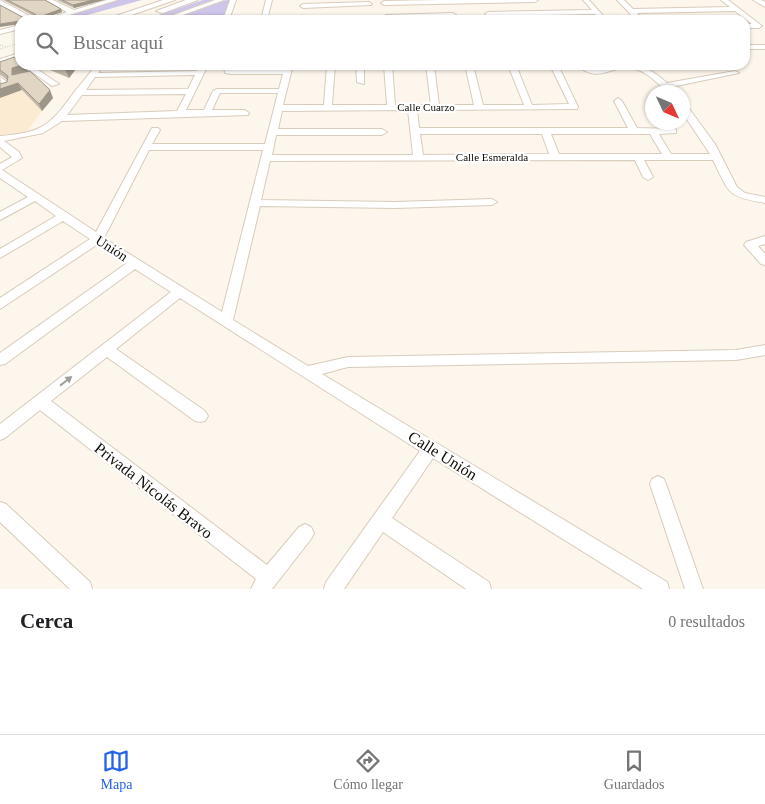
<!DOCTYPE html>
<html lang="es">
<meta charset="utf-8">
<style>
body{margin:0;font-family:Georgia,serif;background:#f6f6f6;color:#202124}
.compass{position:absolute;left:645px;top:85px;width:45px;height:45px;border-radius:50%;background:#fff;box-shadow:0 1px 4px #0004;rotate:134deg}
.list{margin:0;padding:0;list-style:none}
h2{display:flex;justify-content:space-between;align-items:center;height:65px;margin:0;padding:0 20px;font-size:21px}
h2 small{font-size:16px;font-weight:400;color:#757577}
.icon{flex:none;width:28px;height:28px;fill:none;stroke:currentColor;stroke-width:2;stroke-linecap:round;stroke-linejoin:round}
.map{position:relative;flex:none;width:765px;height:589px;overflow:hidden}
.search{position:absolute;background:#fff;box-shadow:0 1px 4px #0004;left:15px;right:15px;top:15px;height:55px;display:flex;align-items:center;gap:12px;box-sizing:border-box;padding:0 18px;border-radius:15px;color:#757577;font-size:19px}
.sheet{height:145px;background:#fff}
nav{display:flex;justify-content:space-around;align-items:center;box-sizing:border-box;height:70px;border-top:1px solid #e0e0e0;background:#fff;font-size:14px;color:#757577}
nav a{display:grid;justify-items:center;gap:2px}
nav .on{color:#2563eb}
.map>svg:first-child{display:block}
.built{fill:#fbebd2}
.green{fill:#cec5ea}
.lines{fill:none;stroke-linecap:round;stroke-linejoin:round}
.minor-casing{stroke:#d8ccbb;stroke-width:2}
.major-casing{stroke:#d8ccbb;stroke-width:2}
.path{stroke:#a9a39b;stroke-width:1;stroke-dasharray:0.5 2;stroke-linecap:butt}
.minor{fill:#fff;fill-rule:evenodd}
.major{fill:#fff;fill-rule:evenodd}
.wall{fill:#c2b8a9}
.shaded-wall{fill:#9e9689}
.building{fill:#e1d6c4;stroke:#9e9689}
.oneway{fill:#9f9e9b}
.labels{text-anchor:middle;stroke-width:4.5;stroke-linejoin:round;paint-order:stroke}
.far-street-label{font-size:11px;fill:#0f0c06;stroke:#fff}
.street-label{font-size:14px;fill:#0f0c06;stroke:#fff}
.near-street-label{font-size:16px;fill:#0f0c06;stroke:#fff}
</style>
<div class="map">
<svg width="765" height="589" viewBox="0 0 765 589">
<rect width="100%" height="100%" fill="#fdf6ec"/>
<!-- built -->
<path class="built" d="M22 90 42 111 25 134 0 135V98Z"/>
<!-- green -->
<path class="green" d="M118 0H142L69 20H51Z
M203 0H217L159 20H143Z
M227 0H231L224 20H169Z"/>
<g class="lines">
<!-- minor casing -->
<g class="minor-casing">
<path id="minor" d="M0 0 35 19 36 20H28L0 5Z
M45 0H53L74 10 107 0H117L53 20H43L67 12Z
M215 0H224L169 20H160Z
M230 0H236L229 20H223Z
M266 0H272L267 20H261Z
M440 0H538L535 2 384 5 381 3 384 1Z
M583 0H589L607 20H600L595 14 488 16 485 14 488 12 592 10Z
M617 0H624L633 9 730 7 721 0H728L762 26 759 28H745V24H752L735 11 637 13 643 20H636Z
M753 0H761L765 2V7Z
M369 2 372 4 371 5 303 8 300 6 303 4Z
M453 13 456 15 455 16 386 19 383 17 386 15Z
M370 16 372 17V19H299L302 17Z
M20 25V29L0 34V30Z
M745 45H765V49H745Z
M22 65H31L59 84 52 86Z
M96 65H104L98 73 197 71 200 65H208L186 110H204L213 91 217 89H279L283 74H231L225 73 224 65H232V70H284L285 65H293L283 105H324L327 65H335L332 105H387L384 65H392L395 105H431L426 65H434L439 105H474L465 65H473L483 105H524L508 65H516L532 105 569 104 550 65H558L578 107 577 109 417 110 419 128H628L614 101 618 98 622 101 637 128 676 129V133L659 134 671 154H710L682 112V103H685L715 144 737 187 745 193 765 197V203C726 196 730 194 713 160H644L653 177 648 180 643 177 635 160 270 161 261 200 395 202 492 199 497 202 492 205 395 208 260 206 233 320 308 366 348 357 736 350 765 345V355L736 360 348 367 322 374 667 582 669 589H643L433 458 392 518 489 582 491 589H466L383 532 344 589H324L326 582 420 451 180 298 116 349 205 411 208 416 205 421 200 422 195 421 107 357 51 401 267 565 299 527 305 524 311 527 314 533 311 539 272 589H251L256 579 40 410 5 438 0 440V424L171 292 135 269 5 364 0 365V353L127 263 98 244 0 309V298L90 239 63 221 0 258V249L56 216 35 201 0 220V212L28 197 0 178V164L12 157 0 147V136C44 133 51 124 75 91 82 83 89 74 96 65ZM195 75 188 89 86 90 95 77ZM220 93H278L265 144H152L160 130 158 128H152L96 232 2 170 22 158 19 152 4 141 43 133 62 121 248 115 249 113 245 110H212ZM186 94 177 111 67 115 82 95ZM408 110 413 155H272L276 135H382L387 132 382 129H278L282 111ZM420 134H542L549 154 423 155ZM551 134H650L662 154H559ZM149 150H263L222 312 104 238Z
M356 65H364V84L357 82Z
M578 65C586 65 590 68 597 69 604 69 610 67 617 66 638 61 652 70 667 83L735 71 739 73 671 87 675 92H667C656 82 647 71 631 68 614 64 597 85 578 65Z
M0 77 10 84V88L0 91 2 85Z
M765 236V244L758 246 765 254V265L761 264 744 245 746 242Z
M658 476 664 479 666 484 703 589H685L650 484 652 479Z
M0 502 6 504 90 582 92 589H70L0 522Z"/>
</g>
<!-- major casing -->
<g class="major-casing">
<path id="major" d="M163 0H175L117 20H104Z
M186 0H198L163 13 156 11Z
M20 53V59L0 65V59Z"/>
</g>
<!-- path -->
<path class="path" d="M94 20 100 18
M0 45 6 47
M0 49 20 43"/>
<!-- minor -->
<use href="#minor" class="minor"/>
<!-- major -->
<use href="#major" class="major"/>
</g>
<!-- wall -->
<path class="wall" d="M3 0H45L61 9 62 12 37 20 36 17Z
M57 0H104L74 8Z
M0 62 25 65 28 71 53 98 42 111 22 90 7 82V80L1 75 0 76Z
M42 65H79L69 78 43 67Z"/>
<!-- shaded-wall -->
<path class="shaded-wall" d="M93 0H104L74 8 73 5Z
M61 9 62 12 38 20 37 18Z
M20 21V24L0 27V24Z
M22 65H25L28 71 12 75V68Z
M68 65H79L69 78 65 69Z
M18 83 22 90 0 98V89Z
M50 90 53 98 42 111 39 104Z"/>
<!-- building -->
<path class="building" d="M7 0H45L61 9 37 18 35 14Z
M62 0H93L73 5Z
M0 5 26 19H31L20 20V21L0 24Z
M14 57 20 61V65H22L12 68V75L30 71 50 90 39 104 18 83 0 89V84L7 82 8 76 0 70V62Z
M56 65H68L65 69Z"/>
<!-- one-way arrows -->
<defs><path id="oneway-solid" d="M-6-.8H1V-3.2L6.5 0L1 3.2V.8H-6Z" transform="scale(1.25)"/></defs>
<use class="oneway" href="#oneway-solid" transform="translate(66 381) rotate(-38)"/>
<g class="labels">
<!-- far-street labels -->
<g class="far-street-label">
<text x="426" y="111">Calle Cuarzo</text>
<text x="492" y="161">Calle Esmeralda</text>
</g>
<!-- street labels -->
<g class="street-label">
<text transform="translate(112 248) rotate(33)" y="5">Unión</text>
</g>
<!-- near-street labels -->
<g class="near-street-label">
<text transform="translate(443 455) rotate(32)" y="6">Calle Unión</text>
<text transform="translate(154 490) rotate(38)" y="6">Privada Nicolás Bravo</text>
</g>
</g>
</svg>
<svg class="compass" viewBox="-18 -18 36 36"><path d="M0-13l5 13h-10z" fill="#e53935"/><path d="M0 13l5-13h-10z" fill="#757577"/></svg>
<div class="search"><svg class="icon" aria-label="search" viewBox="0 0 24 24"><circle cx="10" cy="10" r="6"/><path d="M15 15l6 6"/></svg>Buscar aquí</div>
</div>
<section class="sheet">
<h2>Cerca<small>0 resultados</small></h2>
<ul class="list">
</ul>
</section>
<nav>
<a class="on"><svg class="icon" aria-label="map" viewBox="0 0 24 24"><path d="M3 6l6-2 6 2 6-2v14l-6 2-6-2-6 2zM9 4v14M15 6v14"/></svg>Mapa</a>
<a><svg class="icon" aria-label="directions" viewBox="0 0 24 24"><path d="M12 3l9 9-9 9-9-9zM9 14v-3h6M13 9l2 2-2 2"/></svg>Cómo llegar</a>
<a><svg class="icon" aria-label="saved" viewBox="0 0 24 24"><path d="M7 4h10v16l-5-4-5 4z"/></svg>Guardados</a>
</nav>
